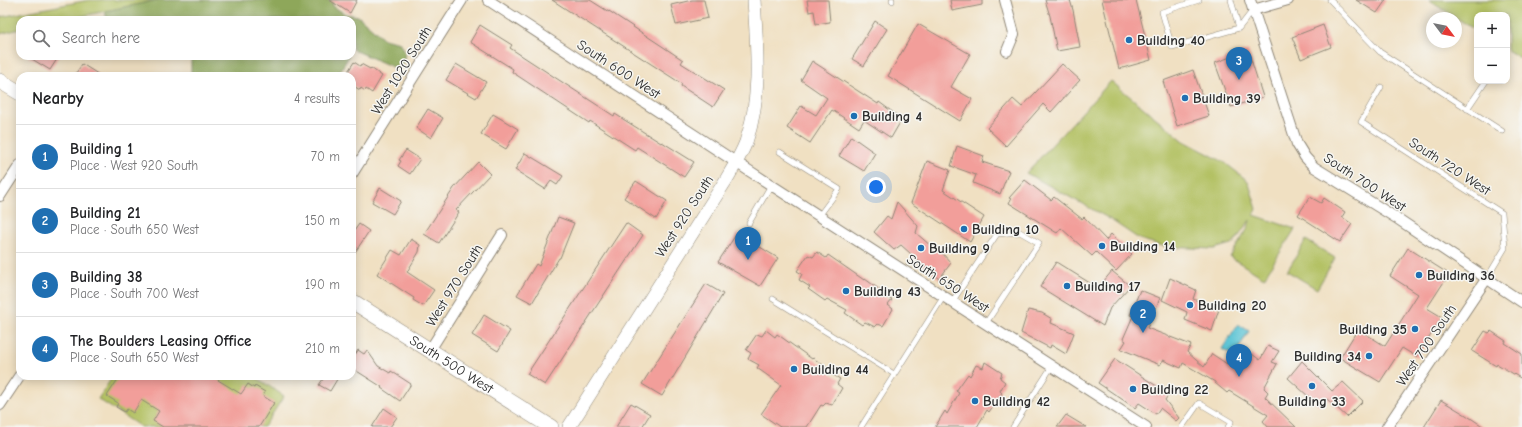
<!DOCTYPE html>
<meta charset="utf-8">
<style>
body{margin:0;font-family:"Comic Neue",sans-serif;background:#f6f6f6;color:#202124}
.controls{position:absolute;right:12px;top:12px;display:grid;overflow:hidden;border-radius:8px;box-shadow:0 2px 10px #0003}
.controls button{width:36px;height:36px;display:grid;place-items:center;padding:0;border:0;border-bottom:1px solid #e0e0e0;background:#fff;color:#202124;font:20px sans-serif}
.compass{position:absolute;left:1426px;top:12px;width:36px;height:36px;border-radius:50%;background:#fff;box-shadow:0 2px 10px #0003;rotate:122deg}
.you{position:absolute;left:876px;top:187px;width:14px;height:14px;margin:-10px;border:3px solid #fff;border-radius:50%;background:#1a73e8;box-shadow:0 0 0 6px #1a73e833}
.badge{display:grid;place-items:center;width:26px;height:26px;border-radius:50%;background:#1f6fb2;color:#fff;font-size:13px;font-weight:700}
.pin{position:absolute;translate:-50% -33px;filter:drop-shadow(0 1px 2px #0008)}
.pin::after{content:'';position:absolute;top:21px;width:14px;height:12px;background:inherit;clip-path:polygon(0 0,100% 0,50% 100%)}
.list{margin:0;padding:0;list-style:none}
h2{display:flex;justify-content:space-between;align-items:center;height:52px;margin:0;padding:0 16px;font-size:17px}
h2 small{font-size:13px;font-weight:400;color:#757577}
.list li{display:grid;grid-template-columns:26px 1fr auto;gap:12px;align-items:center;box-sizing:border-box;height:64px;padding:0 16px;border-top:1px solid #e0e0e0}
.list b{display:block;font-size:15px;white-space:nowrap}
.list p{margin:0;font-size:13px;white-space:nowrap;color:#757577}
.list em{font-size:13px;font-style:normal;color:#757577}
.icon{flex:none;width:22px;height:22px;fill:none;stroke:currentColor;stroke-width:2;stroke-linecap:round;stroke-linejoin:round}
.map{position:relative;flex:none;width:1522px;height:427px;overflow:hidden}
.search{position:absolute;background:#fff;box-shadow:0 2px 10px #0003;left:16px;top:16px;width:340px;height:44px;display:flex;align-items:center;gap:10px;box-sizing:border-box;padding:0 14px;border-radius:12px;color:#757577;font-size:15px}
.panel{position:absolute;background:#fff;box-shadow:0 2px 10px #0003;left:16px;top:72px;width:340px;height:308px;border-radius:12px}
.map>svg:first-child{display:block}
.green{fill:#b3c164;stroke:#6f7648}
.forest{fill:#8ea75a;stroke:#5c6942}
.water{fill:#59c3d4;stroke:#427780}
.building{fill:#f29e9a}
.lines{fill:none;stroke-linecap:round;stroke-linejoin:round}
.service-casing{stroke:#8e8676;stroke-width:6}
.minor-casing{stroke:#8e8676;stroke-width:12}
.tertiary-casing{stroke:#8e8676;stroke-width:14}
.secondary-casing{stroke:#8e8676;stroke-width:16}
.service{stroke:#fff;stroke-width:5}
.minor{stroke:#fff;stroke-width:10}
.tertiary{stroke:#fff;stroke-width:13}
.secondary{stroke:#fff;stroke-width:15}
.poi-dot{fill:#1f6fb2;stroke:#f6f6f2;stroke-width:1.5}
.labels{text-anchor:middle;stroke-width:3;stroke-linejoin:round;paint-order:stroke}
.poi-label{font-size:14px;font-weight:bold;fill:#2b2b2b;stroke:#f6f6f2;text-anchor:start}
.street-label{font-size:14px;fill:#2b2b2b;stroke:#f6f6f2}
</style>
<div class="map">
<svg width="1522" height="427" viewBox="0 0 1522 427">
<rect width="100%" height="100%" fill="#f6f6f2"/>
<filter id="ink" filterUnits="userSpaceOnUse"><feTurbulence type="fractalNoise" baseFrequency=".025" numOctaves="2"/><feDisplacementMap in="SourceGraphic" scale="8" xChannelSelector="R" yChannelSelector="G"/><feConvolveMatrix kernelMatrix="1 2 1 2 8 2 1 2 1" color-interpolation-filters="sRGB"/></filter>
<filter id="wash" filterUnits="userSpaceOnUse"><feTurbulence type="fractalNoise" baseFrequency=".012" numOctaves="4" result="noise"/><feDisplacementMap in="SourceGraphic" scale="16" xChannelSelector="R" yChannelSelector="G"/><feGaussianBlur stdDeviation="0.9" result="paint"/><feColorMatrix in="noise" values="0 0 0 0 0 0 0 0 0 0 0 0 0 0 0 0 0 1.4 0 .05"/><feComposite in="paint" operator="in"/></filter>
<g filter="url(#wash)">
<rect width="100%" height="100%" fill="#f0e0c2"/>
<!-- green -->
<path class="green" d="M89 0H158L64 20H20V29L0 34V17Z
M1428 0H1522V59L1507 50V15H1477V31Z
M1111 81 1184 141 1224 162 1248 181 1257 209 1254 215 1295 229 1264 278 1230 257 1248 228 1250 220 1234 243 1214 249 1166 247 1139 239 1108 218 1026 173Z
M1306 240 1335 258 1317 289 1287 271Z
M113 376H254L284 396 264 427H141L98 399Z"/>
<!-- forest -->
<path class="forest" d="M158 0H332L333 6 345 14 358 16 384 39 400 43 405 53 403 63 395 68 352 49V20H107L105 11Z
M191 56H349L339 73V76H191Z"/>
<!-- water -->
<path class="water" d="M1238 324 1249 331 1234 356 1222 349Z"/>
<g id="blocks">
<!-- building -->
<path class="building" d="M329 0H357L350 13Z
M552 0H590L609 12V11L683 60 681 63 724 90 713 107 681 86 682 84Z
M692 0H704L708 18 676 25 671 5Z
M807 0H828L830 22 816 24 814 11 809 12Z
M950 0H982V5L952 11Z
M1045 0H1070L1073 10 1080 47 1057 51 1050 16Z
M1102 0H1136L1151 60 1119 69Z
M1356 0H1386L1377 13Z
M875 21 887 29 864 66 852 59Z
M918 24 970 54 951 87 972 99 960 121 888 76Z
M480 25 512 45 510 48 614 116 615 114 661 143 662 142 694 162 684 177 637 147 635 150 590 121 589 123 512 72 513 69 470 42Z
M1323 25 1331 47 1301 59 1292 37Z
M1248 50 1263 97 1231 107 1215 63Z
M27 56H59L50 70Z
M812 61 878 104 879 102 902 119 891 138 864 120 859 128 832 110 810 143 787 128 801 106 816 115 827 98 801 80Z
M354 62 360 66 361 64 370 69 371 68 382 76 372 93 366 89 365 91 361 88 360 90 352 85V76H345Z
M82 64 101 76H74Z
M456 64 486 82 476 98 446 80Z
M1062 64 1080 80 1051 112 1043 104 1006 146 987 128 1013 99 1022 107Z
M1193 70 1209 116 1177 126 1163 81Z
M428 109 443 118 431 138 416 128Z
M493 114 518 129 506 149 481 134Z
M851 136 875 153 864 171 839 156Z
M957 146 984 156 982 162 1009 171 1000 194 973 183 976 175 951 166Z
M406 150 420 159 410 174 398 166 401 161 399 160Z
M525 153 563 176 557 185 551 181 545 189 515 170Z
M927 161 950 170 943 190 984 217 970 242 911 203Z
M478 162 490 174 456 210 459 212 439 243 424 234 454 188Z
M1025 180 1051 200 1054 197 1082 219 1084 217 1106 240 1111 234 1132 254 1116 271 1096 252 1092 256 1061 228 1057 233 1009 203 1011 199 1009 198Z
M636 181 667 201 656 219 624 198Z
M380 188 401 201 393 214 372 202Z
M1310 197 1321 203 1324 198 1345 212 1342 217 1352 224 1340 242 1298 215Z
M897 202 918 226 916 233 931 246 934 244 951 263 939 279 901 245 894 250 874 232 887 216 891 219Z
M558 217 574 223 560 258H559L532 303 517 295 536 264 539 266Z
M626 223 643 235 545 385 527 374Z
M359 224 369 231 352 257V234Z
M737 233 778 258 760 286 718 262Z
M411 239 420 245 419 252 407 272 434 290 423 306 413 300 414 298 377 274 392 250 401 255Z
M1408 248 1449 274 1427 308 1442 317 1417 357 1402 348 1380 382 1340 358 1358 329 1385 346 1418 294 1390 276Z
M817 252 826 258 828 255 864 280 865 279 883 292 881 295 892 300 888 305 893 309 883 326 878 324 875 327 865 322 862 325 845 313 847 310 827 299 825 301 808 289 810 287 799 280 802 274 797 271 808 255 813 257Z
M1056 262 1098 288 1112 271 1130 286 1110 308 1103 326 1040 287Z
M1170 278 1196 290 1193 299 1219 309 1212 331 1185 320 1187 312 1162 300Z
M706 284 723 294 662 396 642 384Z
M1140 290 1160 298 1156 308 1149 306 1146 312 1153 316 1147 328 1191 345 1187 352 1204 367 1212 354 1227 364 1230 357 1244 367 1252 354 1260 360 1268 346 1279 351 1272 362 1277 364 1264 388 1268 392 1265 397 1296 427H1268L1263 421 1268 415 1229 391 1227 393 1215 383V382L1183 363 1181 368 1163 360 1160 365 1121 349 1126 341 1123 339 1133 316 1130 315Z
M1028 310 1042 313 1052 319 1051 323 1074 333 1066 354 1051 345 1050 348 1021 333Z
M484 315 510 331 498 351 472 335Z
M766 330 775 337 777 334 812 359 813 358 832 371 830 373 840 379 837 384 842 388 832 405 826 403 823 406 821 405 807 427H780L761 414 781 385 757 368 759 365 748 359 751 353 746 350 757 334 762 336Z
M1485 331 1489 333 1491 331 1506 341 1505 343 1522 354V379L1497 364 1496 366 1472 351Z
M358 350 364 354 367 350 378 366 390 373 391 371 411 384 400 401 381 388 382 387 352 368V360Z
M1115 359 1169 394 1165 400 1179 418 1176 421 1160 408 1156 414 1139 403 1135 408 1098 383Z
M1302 361 1332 391 1343 382 1363 401 1347 417 1327 399 1319 406 1288 378Z
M985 362 1002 373 1000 378 1005 382 1000 391 1002 393 989 412 987 410 977 427H935L945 411 947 414 959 393 956 391 968 374 970 376 976 365 983 368Z
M120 376H220L218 380 241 394 248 384 254 388 255 386 265 392 263 396 274 403 259 427H163L153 421 159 411 141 400 133 413 127 409 125 412 116 407 118 403 107 396Z
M325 376H339L330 391 319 385Z
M1441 400 1466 415 1484 427H1424Z
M631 403 650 414 642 427H616Z
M384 408 397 417 390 427H372Z
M1066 415 1086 427H1057Z"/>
</g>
</g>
<g filter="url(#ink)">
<use href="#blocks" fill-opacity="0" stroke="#8e8676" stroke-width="1"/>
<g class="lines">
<!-- service casing -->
<g class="service-casing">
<path id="service" d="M1199 0 1162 12 1172 47 1239 28 1253 10
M1231 0 1239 28
M1330 0 1380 52 1502 131
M892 1V0
M1381 87 1361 122 1502 213 1505 248 1487 278
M1467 109 1486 81
M780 152 839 189 819 216
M749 223 771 185
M773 299 894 374
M952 302 997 234 1020 232 1039 243 986 323
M1413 373 1423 374
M861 427 944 296
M1013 427 1052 366
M1182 427 1199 403 1231 422 1228 427"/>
</g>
<!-- minor casing -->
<g class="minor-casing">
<path id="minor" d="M488 0 751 172 1146 427
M1005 0 1014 34 1007 51
M1250 0 1297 144 1305 157 1314 167 1398 219 1522 302
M1253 10 1288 0
M352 174 462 0
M0 196 20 165
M430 350 502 235
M0 405 20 375
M1387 427 1487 278"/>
</g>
<!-- tertiary casing -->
<g class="tertiary-casing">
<path id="tertiary" d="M569 427 726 180C733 168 741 155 746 142 762 96 757 48 754 0"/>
</g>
<!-- secondary casing -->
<g class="secondary-casing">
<g id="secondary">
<path d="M0 81 20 93"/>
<path id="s1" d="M352 301 551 427"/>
</g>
</g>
<!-- service -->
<use href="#service" class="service"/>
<!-- minor -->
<use href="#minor" class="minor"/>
<!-- tertiary -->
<use href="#tertiary" class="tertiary"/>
<!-- secondary -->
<use href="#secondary" class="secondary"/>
</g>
</g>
<!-- markers -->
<g class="poi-dot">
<circle cx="1129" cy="40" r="4"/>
<circle cx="1185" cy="98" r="4"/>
<circle cx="854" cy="116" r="4"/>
<circle cx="964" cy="229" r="4"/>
<circle cx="1102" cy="246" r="4"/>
<circle cx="921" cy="248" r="4"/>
<circle cx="1419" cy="275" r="4"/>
<circle cx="1067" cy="286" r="4"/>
<circle cx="846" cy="291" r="4"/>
<circle cx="1190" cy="305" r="4"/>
<circle cx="1415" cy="329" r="4"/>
<circle cx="1369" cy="356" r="4"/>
<circle cx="794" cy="369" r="4"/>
<circle cx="1312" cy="386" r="4"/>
<circle cx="1133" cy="389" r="4"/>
<circle cx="975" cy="401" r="4"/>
</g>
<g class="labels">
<!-- poi labels -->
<g class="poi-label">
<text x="1137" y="45">Building 40</text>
<text x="1193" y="103">Building 39</text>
<text x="862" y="121">Building 4</text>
<text x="972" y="234">Building 10</text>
<text x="1110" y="251">Building 14</text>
<text x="929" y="253">Building 9</text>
<text x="1427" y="280">Building 36</text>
<text x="1075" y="291">Building 17</text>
<text x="854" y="296">Building 43</text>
<text x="1198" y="310">Building 20</text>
<text x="1407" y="334" text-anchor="end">Building 35</text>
<text x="1361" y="361" text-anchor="end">Building 34</text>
<text x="802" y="374">Building 44</text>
<text x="1141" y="394">Building 22</text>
<text x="983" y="406">Building 42</text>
<text x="1312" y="406" text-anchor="middle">Building 33</text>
</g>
<!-- street labels -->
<g class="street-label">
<text transform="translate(619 69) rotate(33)" y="5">South 600 West</text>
<text transform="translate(401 70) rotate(-58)" y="5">West 1020 South</text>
<text transform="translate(1450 166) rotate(33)" y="5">South 720 West</text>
<text transform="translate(1365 182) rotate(33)" y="5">South 700 West</text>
<text transform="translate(684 216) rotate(-57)" y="5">West 920 South</text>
<text transform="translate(948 283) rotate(33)" y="5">South 650 West</text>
<text transform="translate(454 285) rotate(-58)" y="5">West 970 South</text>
<text transform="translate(1426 345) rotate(-56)" y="5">West 700 South</text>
<text dy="5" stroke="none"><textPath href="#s1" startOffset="118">South 500 West</textPath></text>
</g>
</g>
</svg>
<div class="controls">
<button>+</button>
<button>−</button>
</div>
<svg class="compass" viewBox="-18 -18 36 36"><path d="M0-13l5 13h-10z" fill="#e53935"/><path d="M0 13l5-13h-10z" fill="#757577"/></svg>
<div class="you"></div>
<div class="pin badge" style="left:748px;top:260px">1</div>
<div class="pin badge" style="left:1143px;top:333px">2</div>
<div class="pin badge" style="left:1239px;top:80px">3</div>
<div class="pin badge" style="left:1239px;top:377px">4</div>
<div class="search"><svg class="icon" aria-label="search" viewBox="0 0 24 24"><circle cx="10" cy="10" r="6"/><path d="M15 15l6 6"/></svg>Search here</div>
<section class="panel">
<h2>Nearby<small>4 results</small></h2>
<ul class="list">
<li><span class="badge">1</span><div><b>Building 1</b><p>Place · West 920 South</p></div><em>70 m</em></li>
<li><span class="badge">2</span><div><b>Building 21</b><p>Place · South 650 West</p></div><em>150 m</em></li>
<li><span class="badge">3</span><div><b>Building 38</b><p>Place · South 700 West</p></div><em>190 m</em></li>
<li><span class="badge">4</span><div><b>The Boulders Leasing Office</b><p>Place · South 650 West</p></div><em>210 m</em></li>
</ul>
</section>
</div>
